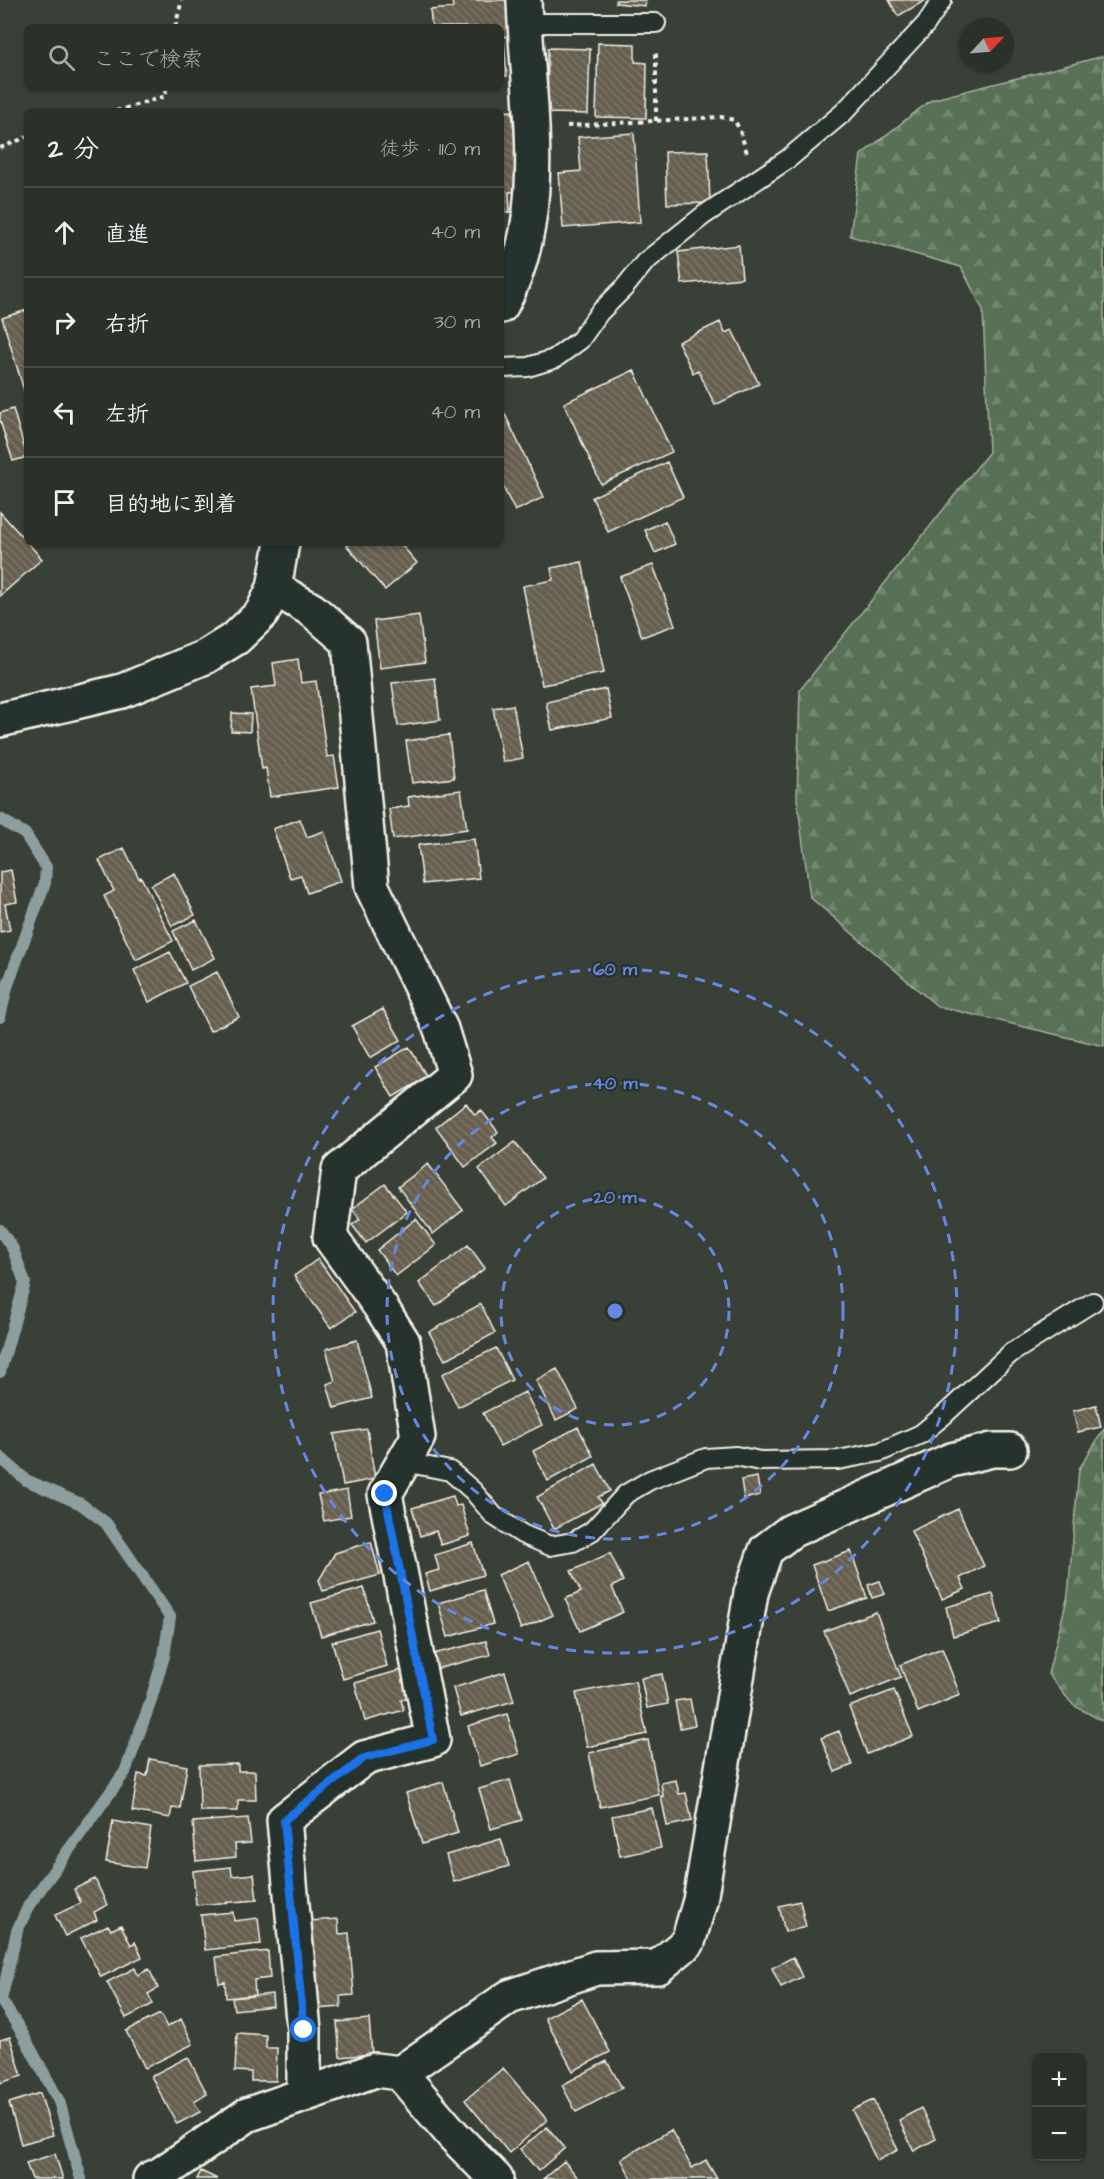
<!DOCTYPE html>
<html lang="ja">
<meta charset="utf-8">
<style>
body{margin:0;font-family:"Architects Daughter","Klee One",sans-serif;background:#373c35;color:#f1f3f6}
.controls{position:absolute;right:18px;bottom:18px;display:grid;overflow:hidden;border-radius:9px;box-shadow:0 2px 4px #0004}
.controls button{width:54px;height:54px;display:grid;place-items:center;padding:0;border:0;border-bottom:2px solid #474b46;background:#2b3029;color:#f1f3f6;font:30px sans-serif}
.compass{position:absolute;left:960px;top:18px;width:54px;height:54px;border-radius:50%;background:#2b3029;box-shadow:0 2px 4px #0004;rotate:64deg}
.stop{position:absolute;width:18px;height:18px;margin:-14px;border:4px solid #1a73e8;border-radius:50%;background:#fff}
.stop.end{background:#1a73e8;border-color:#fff;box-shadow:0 2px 6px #0008}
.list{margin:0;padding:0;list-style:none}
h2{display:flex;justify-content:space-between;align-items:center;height:78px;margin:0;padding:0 24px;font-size:26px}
h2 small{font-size:20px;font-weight:400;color:#a6a9a8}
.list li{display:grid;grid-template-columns:39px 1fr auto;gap:18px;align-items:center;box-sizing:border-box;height:90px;padding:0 24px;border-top:2px solid #474b46}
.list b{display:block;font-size:22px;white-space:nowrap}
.list em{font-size:20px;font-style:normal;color:#a6a9a8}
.icon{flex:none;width:33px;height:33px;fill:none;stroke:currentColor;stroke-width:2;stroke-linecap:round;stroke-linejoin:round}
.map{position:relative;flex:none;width:1104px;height:2179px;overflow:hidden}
.search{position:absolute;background:#2b3029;box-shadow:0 2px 4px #0004;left:24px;top:24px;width:480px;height:66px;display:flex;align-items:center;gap:15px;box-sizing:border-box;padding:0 21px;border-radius:9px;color:#a6a9a8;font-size:22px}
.panel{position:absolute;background:#2b3029;box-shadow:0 2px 4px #0004;left:24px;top:108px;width:480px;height:438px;border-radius:9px}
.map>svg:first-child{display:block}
.forest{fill:url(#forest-firs);stroke:#a6b19f;stroke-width:1.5}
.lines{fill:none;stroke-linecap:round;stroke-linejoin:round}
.stream{stroke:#8c9f9e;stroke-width:12}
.building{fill:url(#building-back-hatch);stroke:#f4f1e8;stroke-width:1.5}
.lane-casing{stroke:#f4f1e8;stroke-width:22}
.street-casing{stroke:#f4f1e8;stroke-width:38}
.path{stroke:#f4f1e8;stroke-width:4;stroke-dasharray:4.5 4.5;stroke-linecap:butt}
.lane{stroke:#26332d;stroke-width:18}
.street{stroke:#26332d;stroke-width:33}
.route{stroke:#1a73e8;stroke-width:8}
.ring{fill:none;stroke:#6887de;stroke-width:3;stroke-dasharray:10 8}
.centre{fill:#6887de;stroke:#26332d;stroke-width:3}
.ring-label{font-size:18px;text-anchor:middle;font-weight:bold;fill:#6887de;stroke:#26332d;stroke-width:4.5;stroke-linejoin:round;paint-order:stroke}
</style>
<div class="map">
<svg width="1104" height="2179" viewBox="0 0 1104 2179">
<defs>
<pattern id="forest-firs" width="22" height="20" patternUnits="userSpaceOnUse" patternTransform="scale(1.5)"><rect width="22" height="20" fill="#597156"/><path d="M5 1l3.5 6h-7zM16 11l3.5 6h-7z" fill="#71866e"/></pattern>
<pattern id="building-back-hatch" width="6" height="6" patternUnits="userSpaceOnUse" patternTransform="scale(1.5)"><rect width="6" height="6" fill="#665f4f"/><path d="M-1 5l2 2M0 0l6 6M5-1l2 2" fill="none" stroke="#7c7668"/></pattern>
</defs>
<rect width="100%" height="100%" fill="#394037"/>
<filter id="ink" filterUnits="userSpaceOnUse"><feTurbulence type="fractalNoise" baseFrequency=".0167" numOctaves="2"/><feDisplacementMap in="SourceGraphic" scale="12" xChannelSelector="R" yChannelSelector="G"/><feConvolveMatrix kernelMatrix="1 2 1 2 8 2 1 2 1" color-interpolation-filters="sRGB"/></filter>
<g filter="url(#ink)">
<!-- forest -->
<path class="forest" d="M1104 56V1046L937 1006 810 897 797 799 800 690 989 452 983 310 961 267 850 236 861 155 931 100Z
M1104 1429V1722L1073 1705 1048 1674 1068 1595 1079 1469Z"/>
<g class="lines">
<!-- stream -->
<path class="stream" d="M0 819 25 834 46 867 45 883 7 987 0 1017
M0 1230 13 1249 25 1283 0 1372
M0 1457 26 1480 81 1504 106 1523 170 1617 164 1656 149 1706 125 1772 29 1905 17 1931 1 2000 21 2031 59 2101 81 2179"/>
</g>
<!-- building -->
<path class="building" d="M452 0H512L515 36 501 37V27H432L430 10 453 8Z
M616 0H646L645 6 616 3Z
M889 0H926L898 16Z
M501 41H504L507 76H501Z
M598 43 635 44V62L647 63 646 118 596 117Z
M548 48 590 49 588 114 547 113Z
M512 111 520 191 509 192 510 212 501 213V112Z
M634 133 640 222 563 228 559 173 581 171 578 137Z
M708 151 710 203 667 204 665 152Z
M501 221 505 260 501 261Z
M739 245 742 278 682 284 678 252Z
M27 310V400L2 318Z
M720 322 725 333 732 330 759 384 715 405 698 370 693 373 678 342Z
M634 370 672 452 601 484 564 403Z
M501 406 544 497 515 511 501 483Z
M13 409 27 457 13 461 0 421V413Z
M667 462 683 497 608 532 592 497Z
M0 512 42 559 0 596Z
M665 521 675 544 655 553 645 530Z
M350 543H400L417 563 385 590 347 546Z
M582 562 604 673 542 685 523 586 553 580 551 568Z
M653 565 675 625 642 637 620 577Z
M419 615 425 662 380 668 374 621Z
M298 659 301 683 316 681 327 757 334 756 339 787 270 797 266 768 262 769 251 689 276 686 273 663Z
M435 678 440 720 398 726 392 683Z
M606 689 612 718 552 730 546 702Z
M513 705 523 758 503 762 493 708Z
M232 713 251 714 250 732 231 731Z
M449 735 454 778 412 783 406 741Z
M461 790 467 829 393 839 389 809 409 806 408 797Z
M300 819 307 837 324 831 341 881 307 893 301 875 290 878 273 829Z
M474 839 479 878 423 884 418 845Z
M124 848 139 878 141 877 173 941 136 960 104 896 114 891 99 860Z
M11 870 17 902 5 904 10 930 0 932V872Z
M174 873 195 915 172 926 151 885Z
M196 920 215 958 191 970 173 931Z
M170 952 186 983 149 1002 134 970Z
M217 972 239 1017 210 1031 188 986Z
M383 1009 401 1040 370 1058 352 1026Z
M409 1047 427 1077 393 1097 375 1067Z
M466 1103 475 1115 481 1110 498 1132 492 1137 497 1143 465 1167 436 1127Z
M515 1142 543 1178 506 1206 479 1169Z
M428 1164 463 1210 433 1234 398 1187Z
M385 1184 407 1212 366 1243 352 1225 360 1219 352 1209Z
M416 1219 436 1245 396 1276 377 1250Z
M468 1245 485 1268 436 1306 419 1283Z
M318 1259 355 1312 331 1328 294 1276Z
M481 1304 495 1333 445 1360 429 1332Z
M357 1340 372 1398 334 1408 327 1384 335 1381 326 1349Z
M496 1348 512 1380 458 1407 442 1374Z
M557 1369 578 1409 556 1420 536 1380Z
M525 1392 542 1425 500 1446 483 1413Z
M1096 1405 1101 1427 1078 1432 1073 1411Z
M578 1427 593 1456 548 1481 533 1451Z
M367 1429 375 1479 343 1485 334 1434Z
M596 1464 610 1491 598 1497 602 1503 554 1529 537 1497Z
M757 1477 760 1495 744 1499 741 1480Z
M347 1490 351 1516 324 1521 318 1495Z
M453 1496 456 1506 461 1505 470 1536 441 1545 436 1531 420 1536 412 1508Z
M958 1509 984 1566 960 1578 965 1589 942 1599 911 1531Z
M371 1542 380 1575 323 1591 319 1580 335 1553Z
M473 1543 483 1575 430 1591 425 1574 439 1570 435 1555Z
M851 1551 867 1598 828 1611 812 1565Z
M610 1553 623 1581 612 1587 623 1612 580 1631 565 1599 581 1592 571 1571Z
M529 1561 553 1615 521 1629 498 1575Z
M880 1581 885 1594 872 1598 868 1585Z
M364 1588 373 1621 321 1636 311 1603Z
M483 1590 493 1624 448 1637 438 1603Z
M993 1594 1001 1623 953 1636 946 1607Z
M876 1612 901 1677 850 1697 824 1631Z
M377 1629 387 1666 343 1679 332 1642Z
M486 1641 490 1655 432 1670 429 1655Z
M942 1648 960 1695 918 1712 900 1665Z
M405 1669 413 1697 401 1700 404 1710 365 1721 355 1683Z
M505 1672 514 1701 461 1716 453 1688Z
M662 1674 668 1704 647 1708 641 1678Z
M635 1681 647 1734 587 1747 576 1693Z
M894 1690 913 1736 867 1754 849 1707Z
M690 1699 695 1725 680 1728 675 1701Z
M507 1714 519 1754 480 1766 468 1726Z
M839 1731 852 1765 835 1772 821 1738Z
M648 1740 659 1795 600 1807 589 1753Z
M150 1759 187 1766 180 1809 172 1808 170 1818 132 1811 138 1774 147 1776Z
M238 1764V1771H255L256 1800H238V1811H200L199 1765Z
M510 1780 522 1820 491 1829 479 1789Z
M676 1780 679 1794 686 1793 692 1821 667 1826 661 1796H663L661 1783Z
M443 1782 458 1833 422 1844 406 1793Z
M652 1808 661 1848 620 1856 612 1816Z
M248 1818 251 1843 235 1844 236 1857 196 1861 193 1822Z
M113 1821 151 1828 145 1868 106 1862Z
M501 1839 509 1866 454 1882 446 1855Z
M231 1867 232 1876 254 1874 257 1900 196 1905 193 1871Z
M95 1879 107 1905 94 1912 97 1920 65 1936 55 1915 81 1903 74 1889Z
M800 1901 806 1927 785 1932 779 1906Z
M233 1912 234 1921 258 1918 261 1944 205 1950 201 1915Z
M338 1919 339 1934 349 1933 354 1995 340 1996 341 2007 316 2009 310 1921Z
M108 1925 111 1930 121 1925 131 1945 135 1942 142 1957 101 1977 81 1938Z
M268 1951 270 1978 254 1980 255 1995 226 1998 225 1982 219 1983 216 1957Z
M793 1957 802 1977 781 1987 772 1968Z
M135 1968 138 1975 149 1969 158 1988 148 1994 153 2004 126 2018 107 1982Z
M272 1994 273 2006 234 2010 232 1998Z
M582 1999 610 2052 573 2071 545 2018Z
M160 2014 167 2027 181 2019 193 2044 145 2068 126 2031Z
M369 2019 372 2054 340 2057 337 2022Z
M237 2033 266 2035V2048H277L276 2081H251V2072L235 2071Z
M10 2037 22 2076 0 2083V2040Z
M188 2057 207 2094 194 2102 200 2112 177 2124 151 2076Z
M607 2061 622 2088 576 2112 562 2085Z
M503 2068 547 2120 509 2153 465 2100Z
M40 2093 53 2135 21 2144 9 2103Z
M873 2100 898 2150 877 2161 852 2110Z
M921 2108 936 2139 914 2151 899 2120Z
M547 2127 565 2148 538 2171 520 2149Z
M671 2130 692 2168 706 2160 717 2179H632L621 2159Z
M55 2154 63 2179H32L26 2163Z
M564 2161 579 2179H543Z
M201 2171 217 2179H197Z"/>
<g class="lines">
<!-- lane casing -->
<g class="lane-casing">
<path id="lane" d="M525 23H656
M501 368 528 367 554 359 580 340 599 313 624 288 645 262 704 215 788 159 844 112 926 24 942 0
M404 1462 450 1471 473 1491 494 1516 522 1534 550 1546 573 1542 592 1531 626 1494 650 1480 706 1458 736 1456 760 1461 838 1460 880 1452 921 1434 944 1415 1011 1353 1093 1302"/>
</g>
<!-- street casing -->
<g class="street-casing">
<path id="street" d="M501 306C552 216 527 99 524 0
M274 588 312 610 349 642 372 887 441 1029 455 1075 339 1170 330 1237 382 1309 403 1342 418 1437 385 1494 433 1740 364 1758 284 1820 304 2030V2095
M0 720 122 691 205 657 236 638 262 613 274 588 282 543
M400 2073 509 1997 596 1968 658 1967 688 1942 700 1901 751 1593 766 1550 791 1531 951 1460 992 1450H1010
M150 2179 161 2174 247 2115 375 2070 400 2073 453 2135 496 2179"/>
</g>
<!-- path -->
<path class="path" d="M175 27 182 0
M116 111 166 96V87
M656 121V50
M567 126 721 117 734 120 739 128 747 153
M0 148 27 137"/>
<!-- lane -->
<use href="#lane" class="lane"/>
<!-- street -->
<use href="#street" class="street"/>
</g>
</g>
<g class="lines" filter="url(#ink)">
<!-- route -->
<path class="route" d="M304 2030 284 1820 364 1758 433 1740 385 1494"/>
</g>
<!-- distance rings -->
<g class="ring">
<circle cx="615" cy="1311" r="114"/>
<circle cx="615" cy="1311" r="228"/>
<circle cx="615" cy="1311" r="342"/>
</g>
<circle cx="615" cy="1311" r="9" class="centre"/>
<g class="ring-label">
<text x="615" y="975">60 m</text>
<text x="615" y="1089">40 m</text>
<text x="615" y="1203">20 m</text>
</g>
</svg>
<div class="controls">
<button>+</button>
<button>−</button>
</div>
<svg class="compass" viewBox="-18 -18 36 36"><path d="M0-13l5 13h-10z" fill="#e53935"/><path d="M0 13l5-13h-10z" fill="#a6a9a8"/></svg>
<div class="stop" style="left:304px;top:2030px"></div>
<div class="stop end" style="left:385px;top:1494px"></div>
<div class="search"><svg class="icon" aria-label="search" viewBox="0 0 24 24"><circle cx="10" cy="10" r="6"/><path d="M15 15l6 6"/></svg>ここで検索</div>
<section class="panel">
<h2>2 分<small>徒歩 · 110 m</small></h2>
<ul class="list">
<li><svg class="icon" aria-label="ahead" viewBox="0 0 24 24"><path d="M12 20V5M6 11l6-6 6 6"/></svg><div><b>直進</b></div><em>40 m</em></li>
<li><svg class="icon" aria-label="right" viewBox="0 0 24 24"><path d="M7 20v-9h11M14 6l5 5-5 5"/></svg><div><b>右折</b></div><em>30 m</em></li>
<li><svg class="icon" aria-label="left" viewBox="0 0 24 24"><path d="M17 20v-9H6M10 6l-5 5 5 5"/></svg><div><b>左折</b></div><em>40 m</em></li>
<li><svg class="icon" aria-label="arrive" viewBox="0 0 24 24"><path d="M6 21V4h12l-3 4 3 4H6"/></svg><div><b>目的地に到着</b></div></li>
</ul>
</section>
</div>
